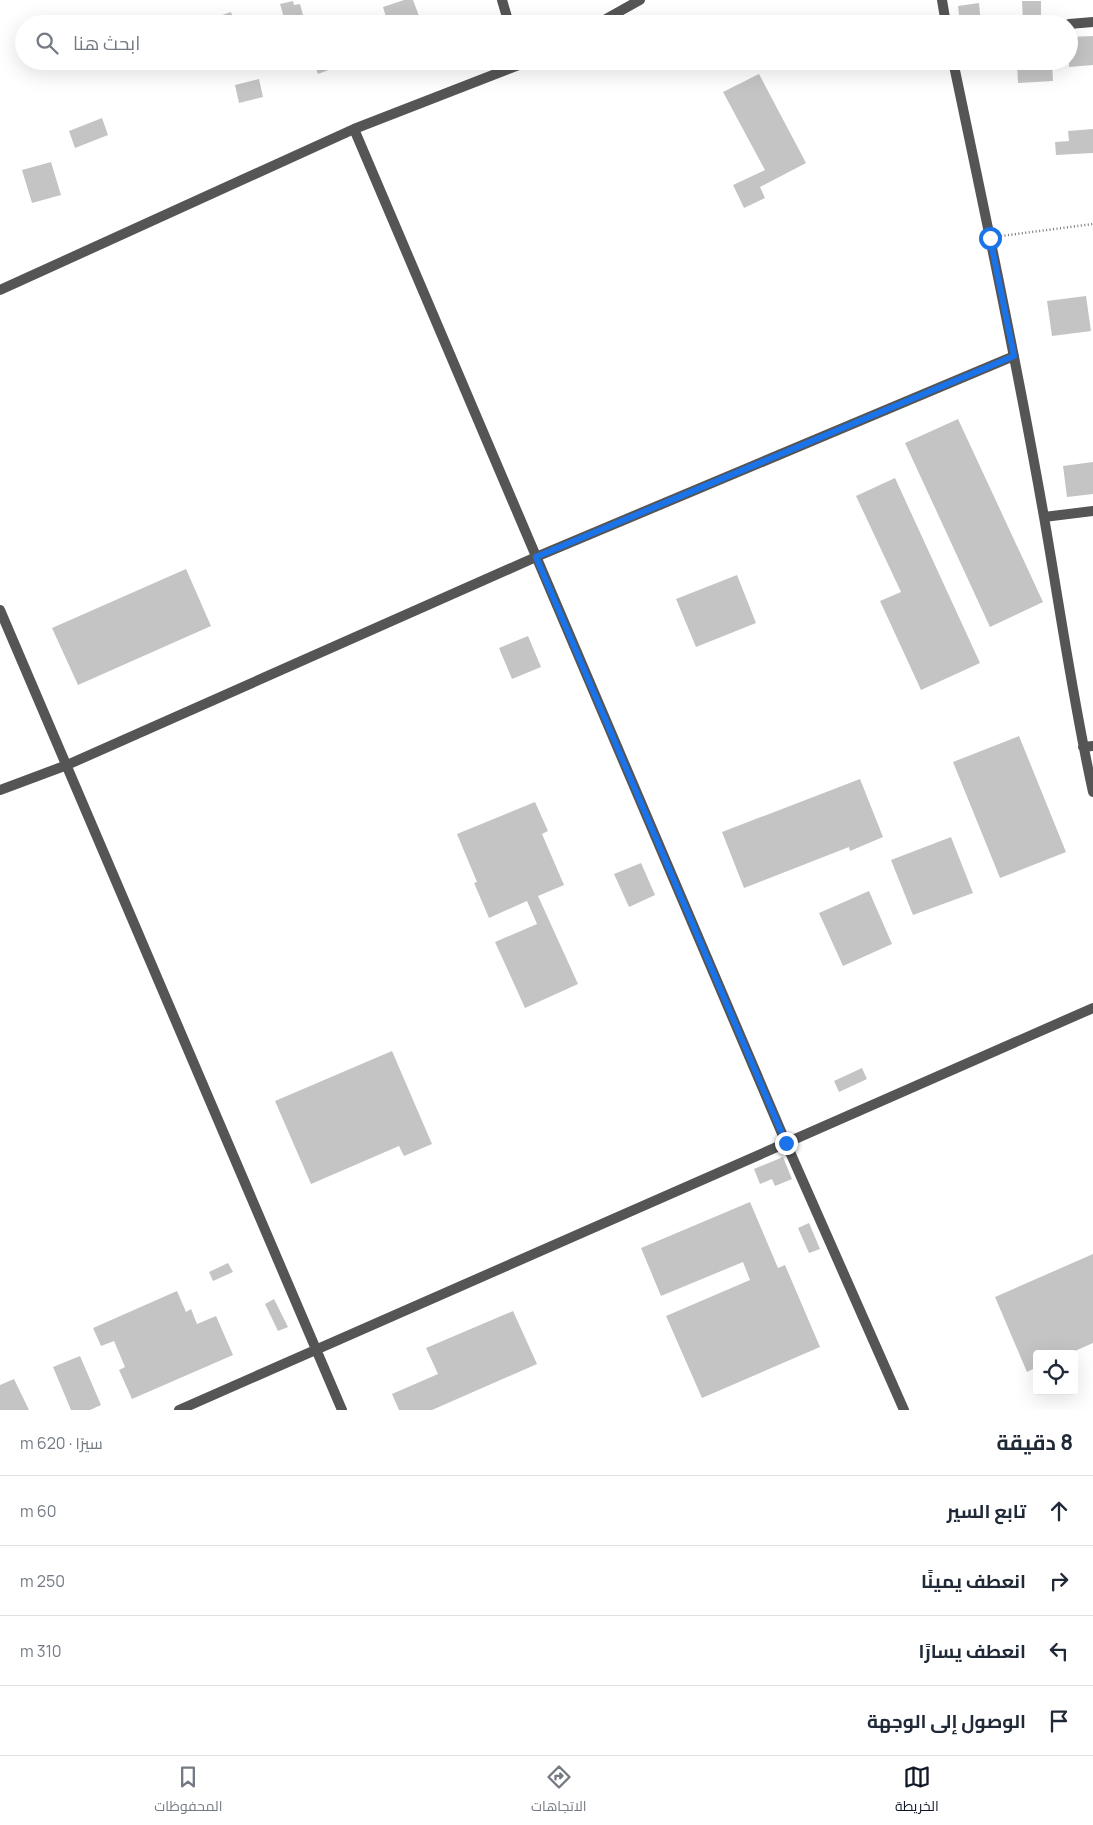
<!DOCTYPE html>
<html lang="ar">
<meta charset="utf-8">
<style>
body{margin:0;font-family:Manrope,Cairo,sans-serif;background:#f2f2f3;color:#1f2937;direction:rtl}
.controls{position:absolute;right:15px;bottom:15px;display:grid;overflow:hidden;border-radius:5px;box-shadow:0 5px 20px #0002}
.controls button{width:45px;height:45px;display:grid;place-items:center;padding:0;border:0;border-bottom:1px solid #e0e1e3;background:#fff;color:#1f2937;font:25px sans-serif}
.stop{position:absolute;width:15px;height:15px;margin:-11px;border:4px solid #1a73e8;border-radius:50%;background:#fff}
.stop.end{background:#1a73e8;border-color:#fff;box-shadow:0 1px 5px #0008}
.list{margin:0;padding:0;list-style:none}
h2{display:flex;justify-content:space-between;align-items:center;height:65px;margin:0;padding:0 20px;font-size:21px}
h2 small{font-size:16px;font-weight:400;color:#747a83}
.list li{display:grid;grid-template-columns:32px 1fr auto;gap:15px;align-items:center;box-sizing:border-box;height:70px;padding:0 20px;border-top:1px solid #e0e1e3}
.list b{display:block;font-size:19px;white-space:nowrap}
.list em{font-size:16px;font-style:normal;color:#747a83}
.icon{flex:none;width:28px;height:28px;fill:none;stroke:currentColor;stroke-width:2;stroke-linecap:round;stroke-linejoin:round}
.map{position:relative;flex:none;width:1093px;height:1410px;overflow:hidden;direction:ltr}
.search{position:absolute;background:#fff;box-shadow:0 5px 20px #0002;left:15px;right:15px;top:15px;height:55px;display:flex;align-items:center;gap:12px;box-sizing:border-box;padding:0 18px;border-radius:28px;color:#747a83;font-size:19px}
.sheet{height:345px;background:#fff}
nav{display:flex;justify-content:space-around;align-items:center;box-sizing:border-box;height:70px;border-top:1px solid #e0e1e3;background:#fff;font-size:14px;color:#747a83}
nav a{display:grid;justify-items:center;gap:2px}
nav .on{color:#111827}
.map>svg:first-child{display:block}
.building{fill:#c4c4c4}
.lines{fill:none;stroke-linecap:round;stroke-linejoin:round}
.path{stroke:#777;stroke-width:2.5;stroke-dasharray:1 2.5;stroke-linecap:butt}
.street{stroke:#555;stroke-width:10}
.route{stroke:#1a73e8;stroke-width:6}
</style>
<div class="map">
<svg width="1093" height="1410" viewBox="0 0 1093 1410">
<rect width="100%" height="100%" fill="#fff"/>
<!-- building -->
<path class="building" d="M404 0H413L422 24H388L383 7Z
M293 1 294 5 300 4 303 15 285 21 280 4Z
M1022 1H1041V23H1023Z
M979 3 981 24H960L958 6Z
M231 12 235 24H201V22Z
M1093 36V65L1069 67V37Z
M313 61H350V62L318 74Z
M1017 61H1052L1053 81 1018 83Z
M759 74 806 163 760 187 765 198 744 208 733 185 765 170 723 92Z
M259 79 263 97 239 103 235 85Z
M102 118 108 135 75 148 69 131Z
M1093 129V153L1056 155 1055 142 1069 141 1068 131Z
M51 162 61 195 32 203 22 170Z
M1086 296 1091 331 1052 336 1047 301Z
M958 419 1043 602 990 627 905 443Z
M1093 462V494L1067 497 1063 466Z
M895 478 980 663 921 690 880 601 901 592 856 496Z
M186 569 211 626 78 685 52 628Z
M737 575 756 623 696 647 676 599Z
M528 636 541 667 512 679 499 648Z
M1019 736 1066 852 1000 878 953 762Z
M860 779 883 837 850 851 849 847 744 888 722 832Z
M535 802 548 831 542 834 564 885 538 896 578 984 525 1008 495 942 537 924 527 901 489 918 474 883 477 882 457 834Z
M951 837 973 893 913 915 891 860Z
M641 863 655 895 629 907 614 874Z
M869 891 892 944 843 966 819 913Z
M392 1051 432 1144 404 1156 399 1146 311 1184 275 1101Z
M862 1068 867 1079 839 1092 834 1081Z
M783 1157 792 1179 775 1186 772 1179 760 1184 754 1169Z
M750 1202 778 1268 785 1265 820 1347 702 1398 666 1316 750 1280 743 1262 661 1296 641 1248Z
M809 1223 820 1249 809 1253 798 1228Z
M1093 1254V1343L1068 1354H1037V1367L1027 1372 995 1297Z
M228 1263 233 1272 213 1281 209 1272Z
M177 1291 186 1312 191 1309 197 1324 216 1316 233 1355 132 1399 119 1370 125 1367 114 1341 101 1346 93 1328Z
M274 1299 288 1327 278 1331 265 1304Z
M513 1311 537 1364 432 1410H399L392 1394 438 1374 426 1348Z
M80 1356 101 1405 90 1410H71L53 1367Z
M14 1379 29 1410H0V1385Z"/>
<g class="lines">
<!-- path -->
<path class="path" d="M1001 236 1093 224"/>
<!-- street -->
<path class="street" d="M502 0 509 24
M942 0 946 24
M597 24 640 0
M1069 24 1093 22
M953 61C985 213 1017 364 1044 517 1060 609 1073 701 1093 792
M354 129 786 1143 904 1410
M0 290 354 129 529 61
M1044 517 1093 511
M0 610 342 1410
M1083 747 1093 746
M0 790 67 765 536 557 1014 356
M179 1410 1093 1008"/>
</g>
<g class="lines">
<!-- route -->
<path class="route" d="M786 1143 536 557 1014 356 990 238"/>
</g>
</svg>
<div class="controls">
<button><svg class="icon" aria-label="locate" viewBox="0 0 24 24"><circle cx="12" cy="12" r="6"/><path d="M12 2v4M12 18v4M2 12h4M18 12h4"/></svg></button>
</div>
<div class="stop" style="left:990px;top:238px"></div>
<div class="stop end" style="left:786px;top:1143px"></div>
<div class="search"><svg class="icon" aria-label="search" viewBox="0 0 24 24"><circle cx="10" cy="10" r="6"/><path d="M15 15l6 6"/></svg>ابحث هنا</div>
</div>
<section class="sheet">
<h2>8 دقيقة<small>سيرًا · 620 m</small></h2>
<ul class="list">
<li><svg class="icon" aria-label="ahead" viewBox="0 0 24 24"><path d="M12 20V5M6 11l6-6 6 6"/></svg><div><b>تابع السير</b></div><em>60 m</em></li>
<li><svg class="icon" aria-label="right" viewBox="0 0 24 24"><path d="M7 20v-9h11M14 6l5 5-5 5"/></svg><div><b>انعطف يمينًا</b></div><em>250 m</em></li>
<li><svg class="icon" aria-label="left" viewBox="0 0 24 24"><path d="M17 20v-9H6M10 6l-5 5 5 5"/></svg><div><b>انعطف يسارًا</b></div><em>310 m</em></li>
<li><svg class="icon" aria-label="arrive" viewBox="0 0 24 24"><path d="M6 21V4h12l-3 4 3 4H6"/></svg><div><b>الوصول إلى الوجهة</b></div></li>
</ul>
</section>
<nav>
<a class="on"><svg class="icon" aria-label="map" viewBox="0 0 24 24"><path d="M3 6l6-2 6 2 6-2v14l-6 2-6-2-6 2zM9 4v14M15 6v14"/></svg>الخريطة</a>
<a><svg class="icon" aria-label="directions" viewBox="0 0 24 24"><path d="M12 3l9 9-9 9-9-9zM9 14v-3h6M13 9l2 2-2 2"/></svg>الاتجاهات</a>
<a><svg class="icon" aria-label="saved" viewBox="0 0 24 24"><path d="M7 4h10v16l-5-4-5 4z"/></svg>المحفوظات</a>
</nav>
